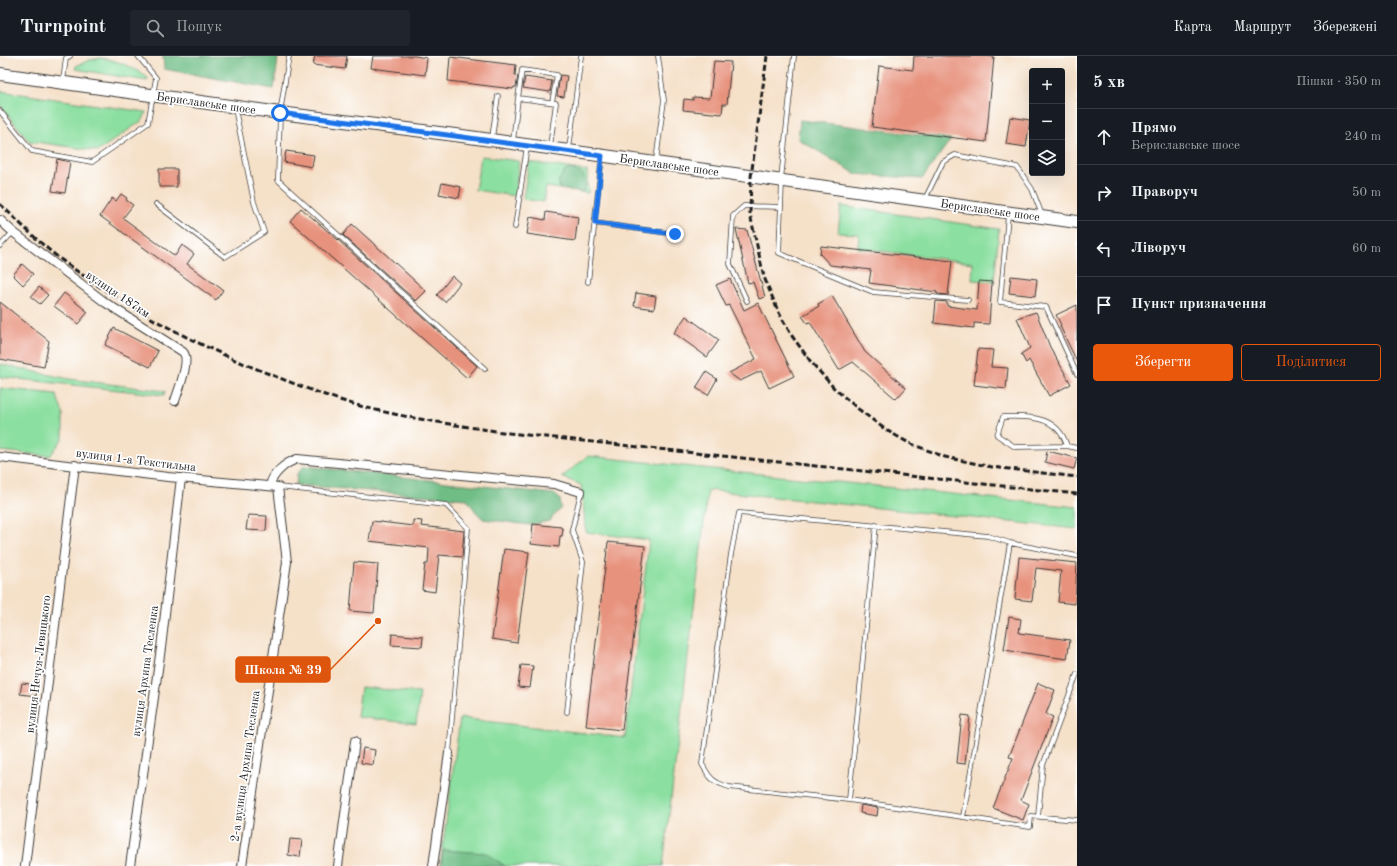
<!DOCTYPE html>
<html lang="uk">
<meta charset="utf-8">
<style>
body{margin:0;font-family:"Old Standard TT",serif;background:#20242c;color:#f1f3f6}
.controls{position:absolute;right:12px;top:12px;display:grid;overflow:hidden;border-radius:4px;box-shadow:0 4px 16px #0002}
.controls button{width:36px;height:36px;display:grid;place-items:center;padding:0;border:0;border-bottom:1px solid #363941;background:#171b24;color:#f1f3f6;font:20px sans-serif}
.stop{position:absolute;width:12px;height:12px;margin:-9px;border:3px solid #1a73e8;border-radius:50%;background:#fff}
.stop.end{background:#1a73e8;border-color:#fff;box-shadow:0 1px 4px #0008}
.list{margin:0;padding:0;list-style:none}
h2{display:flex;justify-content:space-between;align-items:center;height:52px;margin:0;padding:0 16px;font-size:17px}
h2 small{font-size:13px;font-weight:400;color:#9ea1a6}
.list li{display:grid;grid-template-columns:26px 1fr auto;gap:12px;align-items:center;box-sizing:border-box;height:56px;padding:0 16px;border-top:1px solid #363941}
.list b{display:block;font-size:15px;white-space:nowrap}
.list p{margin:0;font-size:13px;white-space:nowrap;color:#9ea1a6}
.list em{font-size:13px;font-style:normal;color:#9ea1a6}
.actions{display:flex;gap:8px;padding:12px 16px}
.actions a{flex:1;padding:9px 0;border:1px solid #ea580c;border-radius:4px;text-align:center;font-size:14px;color:#ea580c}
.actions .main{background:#ea580c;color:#fff}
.icon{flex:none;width:22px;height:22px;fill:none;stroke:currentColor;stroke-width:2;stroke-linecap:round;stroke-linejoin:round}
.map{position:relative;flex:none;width:1077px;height:810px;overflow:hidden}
header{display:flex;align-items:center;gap:24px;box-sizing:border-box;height:56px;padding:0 20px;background:#171b24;border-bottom:1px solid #363941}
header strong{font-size:19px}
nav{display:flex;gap:22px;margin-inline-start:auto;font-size:14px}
.search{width:280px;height:36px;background:#20242c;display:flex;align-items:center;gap:10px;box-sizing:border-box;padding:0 14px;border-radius:4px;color:#9ea1a6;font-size:15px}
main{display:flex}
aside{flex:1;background:#171b24}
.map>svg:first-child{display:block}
.green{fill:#8bdfa0;stroke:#547e5e}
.forest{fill:#70be86;stroke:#466d51}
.building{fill:#e7927d}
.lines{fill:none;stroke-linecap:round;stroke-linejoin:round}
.lane-casing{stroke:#3d3936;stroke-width:5.5}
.street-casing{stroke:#3d3936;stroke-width:10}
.primary-casing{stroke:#3d3936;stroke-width:14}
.lane{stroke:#fff;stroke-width:4}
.street{stroke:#fff;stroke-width:8}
.primary{stroke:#fff;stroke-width:12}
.rail{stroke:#1c1c1c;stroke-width:3;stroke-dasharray:6 3;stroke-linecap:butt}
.route{stroke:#1a73e8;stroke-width:5}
.labels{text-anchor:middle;stroke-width:3.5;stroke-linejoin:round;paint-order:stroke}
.street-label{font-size:12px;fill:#1c1c1c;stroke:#fff}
.leader{fill:none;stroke:#de560d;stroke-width:1.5}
.callout-dot{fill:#de560d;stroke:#fff;stroke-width:1.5}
.callout{fill:#de560d;stroke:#de560d;stroke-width:1.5}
.callout-label{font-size:13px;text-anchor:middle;font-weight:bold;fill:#fff}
</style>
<header>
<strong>Turnpoint</strong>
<div class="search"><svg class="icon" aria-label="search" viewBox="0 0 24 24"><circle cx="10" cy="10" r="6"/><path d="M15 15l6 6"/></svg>Пошук</div>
<nav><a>Карта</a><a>Маршрут</a><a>Збережені</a></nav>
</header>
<main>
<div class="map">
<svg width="1077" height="810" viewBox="0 0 1077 810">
<rect width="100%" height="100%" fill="#fff"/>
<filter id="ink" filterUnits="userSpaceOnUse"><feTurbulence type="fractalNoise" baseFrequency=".025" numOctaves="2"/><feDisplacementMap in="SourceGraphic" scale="8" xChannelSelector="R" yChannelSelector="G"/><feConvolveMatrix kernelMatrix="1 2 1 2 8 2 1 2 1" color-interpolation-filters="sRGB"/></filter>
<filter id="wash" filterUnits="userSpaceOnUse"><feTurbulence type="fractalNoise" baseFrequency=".012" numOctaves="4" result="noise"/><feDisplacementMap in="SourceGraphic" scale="16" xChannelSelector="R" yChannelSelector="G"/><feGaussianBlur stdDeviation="0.9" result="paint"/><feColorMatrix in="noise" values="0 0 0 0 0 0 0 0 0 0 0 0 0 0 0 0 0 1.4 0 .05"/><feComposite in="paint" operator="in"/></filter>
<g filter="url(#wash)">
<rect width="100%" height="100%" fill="#f5e0c8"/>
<!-- green -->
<path class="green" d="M101 2C120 5 133 11 148 22L147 25 75 13 76 10 90 4Z
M0 35 146 56 143 64 98 95 29 85 0 49Z
M481 100 519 105 515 140 475 134Z
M529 106 587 115 588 137 546 131 544 146 523 143Z
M841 150 999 173 994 226 972 224 973 207 858 192 859 178 838 177Z
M0 308 69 323 165 335 164 339 0 321Z
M0 332 56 338 63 357V382L50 400 0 395Z
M588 400 1077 451V473L708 434 663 810H440L460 662 625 682 649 484 586 476 581 429 562 421Z
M361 631 420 637 416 668 357 661Z"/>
<!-- forest -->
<path class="forest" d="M163 0H261L278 2 274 33 164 13Z
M800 64 951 83 922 123 856 118 798 83Z
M571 113 583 118 586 128 583 136 560 133 558 125 565 115Z
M304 410 554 438 560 443 561 452 549 465 530 469 483 463 476 456 467 443 296 429 297 418Z
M443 794 486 797 505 810H441Z"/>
<g id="blocks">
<!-- building -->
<path class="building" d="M315 0H347L345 13 313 9Z
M373 0H415L427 2 425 19 371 12Z
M914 0H985L994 1 986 86 872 71 879 10 913 14Z
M450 1 516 9 515 19 518 20 516 31H514L513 33 448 25Z
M714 5 731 6 727 48H723L722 58 683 54 684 43 693 44V41L710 42Z
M560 19 567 20 564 41 557 40Z
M525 21 552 25 550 36 523 32Z
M1010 61 1030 64 1026 91 1006 88Z
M286 95 314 99 312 111 284 106Z
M57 103 70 106 65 137 52 135Z
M159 113H177V131H159Z
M442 127 461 131 459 142 439 138Z
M121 138 127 142 126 144 133 149 123 162 175 200 182 189 194 198 187 208 223 234 216 244 100 160 112 142 116 145Z
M301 152 338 184 477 310 467 322 290 165Z
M546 156 578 161 575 185 527 178 530 161 545 164Z
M352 168 426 235 416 245 343 179Z
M736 173 747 174 765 241 759 243 753 226 748 227Z
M821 190 952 205 948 239 937 238V236L869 227 871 214 830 209 820 198Z
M22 208 33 218 23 229 13 219Z
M452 220 460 227 445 246 437 239Z
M1011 220 1037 223 1035 240 1009 237Z
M730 223 744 254 758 247 794 320 769 332 761 315 740 325 729 317 756 303 729 249 726 250 716 229Z
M979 225 992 226 989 268 974 267V272L934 267 936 245 947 246V250L977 254Z
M39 231 48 239 40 248 31 241Z
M64 237 88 256 78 268 54 250Z
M636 237 656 240 654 253 634 250Z
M832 240 865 296 906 332 896 343 853 306 839 314 810 266 807 267 802 260 819 250 818 248Z
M0 246 49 285 44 311 0 303Z
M1077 249V306L1060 270 1061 269 1056 259Z
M1036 256 1050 291 1071 328 1049 340 1029 304 1026 307 1021 298 1030 292 1017 262Z
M686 260 719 284 707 301 674 277Z
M114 272 158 295 150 311 105 289Z
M978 293 993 294 991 311 1008 312 1006 333 974 329Z
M706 316 717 323 708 339 696 332Z
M1047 395 1077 402 1074 413 1045 406Z
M248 459 267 460 266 475 246 474Z
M413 464 422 465 421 470 464 475 462 501 439 499 435 536 422 534 425 508H428L429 492 369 485 372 465 413 470Z
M533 468 561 471V472L563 473 562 480H560L559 491 531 488Z
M608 486 645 490 622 674 586 670Z
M504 493 529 496 517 587 492 583Z
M1019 501 1077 507 1075 548 1058 546 1061 515 1036 512 1032 545 1015 543Z
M354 506 378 508 374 557 350 555Z
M1009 561 1021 563 1019 577 1070 584 1067 603 1004 594Z
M392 578 423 581 422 591 391 589Z
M521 609 533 610 530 632 518 631Z
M22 627 38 629 36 640 20 638Z
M1038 627 1055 634 1046 658 1053 661 1021 744 1029 748 1023 764 993 752 1013 702 1009 701Z
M962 659 970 660 965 708 957 707Z
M363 692 375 694 373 709 361 707Z
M861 749 878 752 877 760 860 757Z
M290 783 302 784 300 801 288 799Z"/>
</g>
</g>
<g filter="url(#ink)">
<use href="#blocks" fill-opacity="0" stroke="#3d3936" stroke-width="1"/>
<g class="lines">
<!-- lane casing -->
<g class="lane-casing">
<path id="lane" d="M289 0 280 57 278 124 485 313
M63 25 66 2 70 0
M518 42 522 14 557 19 552 46
M0 55 32 95 92 106 148 67 156 22 138 0
M492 82 498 40
M513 85 518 42 556 47 550 90
M569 93 581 0
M656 105 664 44 658 0
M781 123 794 0
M782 126 779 197 873 236 968 244
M925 143 943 106 955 99 1017 111 1032 133 1042 159
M156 148 225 201 264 176 254 146 235 53
M1008 159 1000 246 1046 251 1077 318
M595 167 675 178
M515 171 527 90
M0 190 13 176
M588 226 602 100
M747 245 730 208 733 160 744 150 781 151
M1067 390C1058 360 1030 360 1003 361L997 379 1015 391 1067 390 1077 392
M278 431 446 449 468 472 449 697
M1077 500 1010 487 988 480 739 457 731 498 702 708C710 723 713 726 729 731L849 744 1030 771 1031 760 1077 764
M567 656 583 506 572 474 581 436
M849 744 876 469
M1038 760 1043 709 1077 618
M963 761 1010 487"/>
</g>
<!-- street casing -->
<g class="street-casing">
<path id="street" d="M0 164 13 176 106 247 183 296C191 304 178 335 175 345
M0 401 168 421 278 431 287 506 242 810
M270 430C272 418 285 407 297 403L554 428 581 436
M25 810 75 409
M130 810 161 592 181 422
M338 810 355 685
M433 810 449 697"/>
</g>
<!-- primary casing -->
<g class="primary-casing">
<path id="primary" d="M0 18 280 57 455 79 1077 166"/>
</g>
<!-- lane -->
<use href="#lane" class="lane"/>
<!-- street -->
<use href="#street" class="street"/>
<!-- primary -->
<use href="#primary" class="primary"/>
<!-- rail -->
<path class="rail" d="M767 0 751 121 750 158 764 221 778 255 792 280 811 306 834 332 857 352 886 374 909 387 945 401 992 411 1077 421
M0 148C20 167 40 188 63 205 127 252 197 290 272 319 305 332 338 345 372 353 417 364 463 370 509 377L1077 438"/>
</g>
</g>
<g class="lines" filter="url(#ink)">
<!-- route -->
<path class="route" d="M280 57 455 80 602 100 595 167 675 178"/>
</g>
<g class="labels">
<!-- street labels -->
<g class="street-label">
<text transform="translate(206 47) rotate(8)" y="4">Бериславське шосе</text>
<text transform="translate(669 109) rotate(8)" y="4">Бериславське шосе</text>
<text transform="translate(990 154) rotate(8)" y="4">Бериславське шосе</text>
<text transform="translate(118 238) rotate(34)" y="4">вулиця 187км</text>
<text transform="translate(136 404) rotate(7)" y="4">вулиця 1-а Текстильна</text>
<text transform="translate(38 608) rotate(-83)" y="4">вулиця Нечуя-Левицького</text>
<text transform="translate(145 615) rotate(-82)" y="4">вулиця Архипа Тесленка</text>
<text transform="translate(245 710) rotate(-82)" y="4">2-а вулиця Архипа Тесленка</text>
</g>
</g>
<!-- callouts -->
<path class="leader" d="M378 565L330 614"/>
<circle class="callout-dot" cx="378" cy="565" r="4"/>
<rect class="callout" x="236" y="601" width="94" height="25" rx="4"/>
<g class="callout-label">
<text x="283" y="618">Школа № 39</text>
</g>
</svg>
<div class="controls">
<button>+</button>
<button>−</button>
<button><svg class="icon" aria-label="layers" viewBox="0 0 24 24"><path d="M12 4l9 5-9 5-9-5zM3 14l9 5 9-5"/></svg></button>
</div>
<div class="stop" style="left:280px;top:57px"></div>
<div class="stop end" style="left:675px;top:178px"></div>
</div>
<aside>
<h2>5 хв<small>Пішки · 350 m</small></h2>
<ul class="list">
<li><svg class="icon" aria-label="ahead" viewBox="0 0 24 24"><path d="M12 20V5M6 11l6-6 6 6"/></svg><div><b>Прямо</b><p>Бериславське шосе</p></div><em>240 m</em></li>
<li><svg class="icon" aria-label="right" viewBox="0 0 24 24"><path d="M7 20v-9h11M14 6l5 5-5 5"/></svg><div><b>Праворуч</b></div><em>50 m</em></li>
<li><svg class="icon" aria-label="left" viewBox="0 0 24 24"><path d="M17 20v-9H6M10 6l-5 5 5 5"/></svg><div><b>Ліворуч</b></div><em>60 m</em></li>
<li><svg class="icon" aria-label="arrive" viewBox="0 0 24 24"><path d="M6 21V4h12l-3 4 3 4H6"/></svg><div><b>Пункт призначення</b></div></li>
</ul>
<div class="actions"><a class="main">Зберегти</a><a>Поділитися</a></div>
</aside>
</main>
